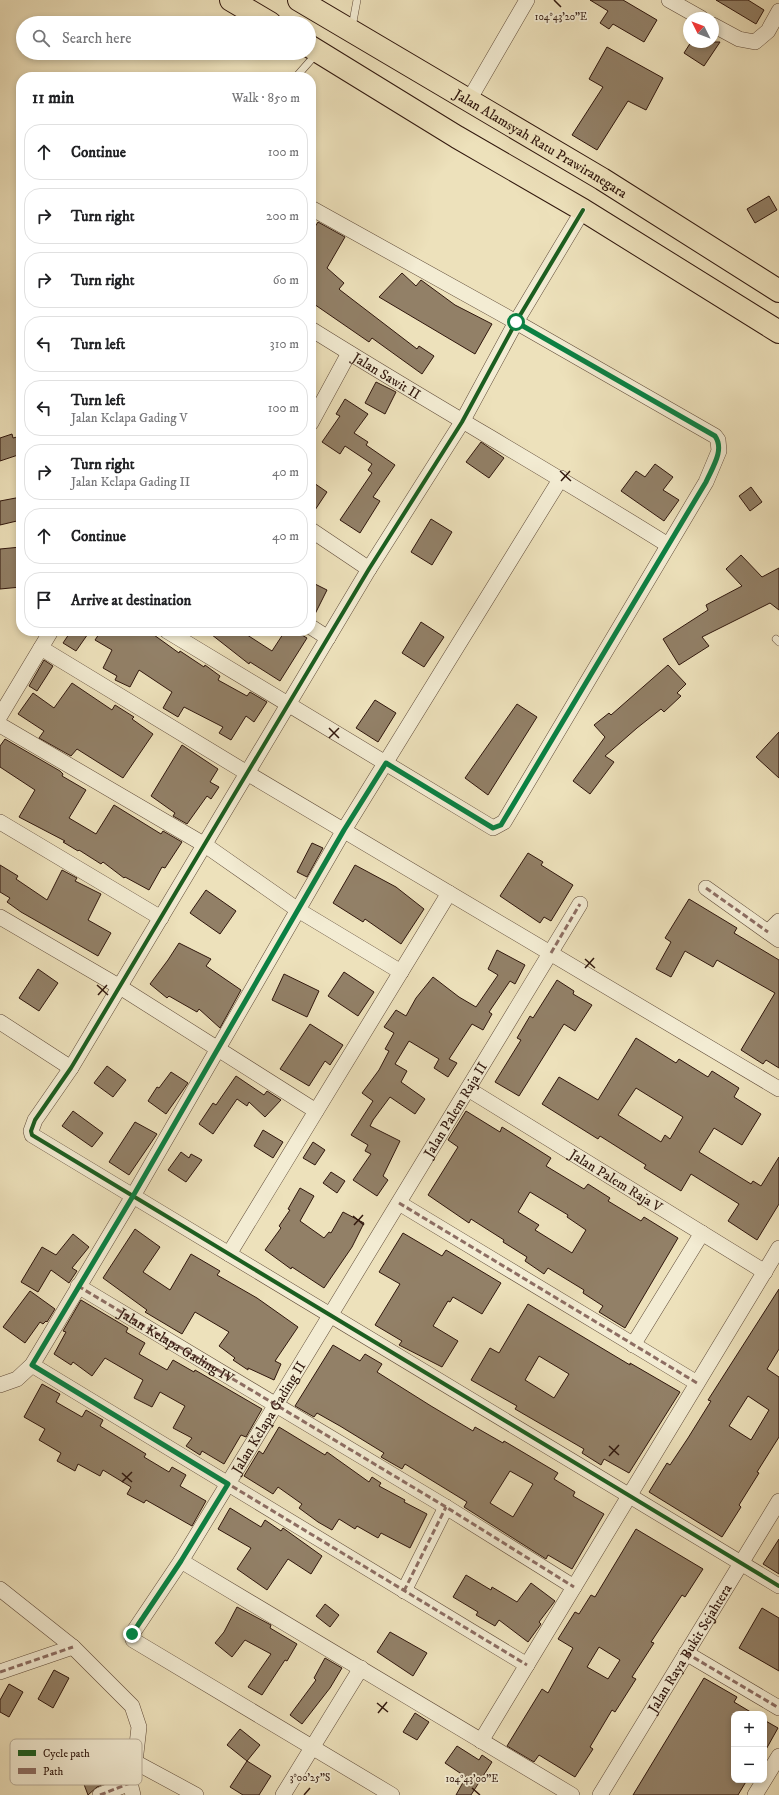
<!DOCTYPE html>
<meta charset="utf-8">
<style>
body{margin:0;font-family:"IM FELL DW Pica",serif;background:#f6f6f6;color:#202124}
.controls{position:absolute;right:12px;bottom:12px;display:grid;overflow:hidden;border-radius:8px;box-shadow:0 2px 6px #0003}
.controls button{width:36px;height:36px;display:grid;place-items:center;padding:0;border:0;border-bottom:1px solid #e0e0e0;background:#fff;color:#202124;font:20px sans-serif}
.compass{position:absolute;left:683px;top:12px;width:36px;height:36px;border-radius:50%;background:#fff;box-shadow:0 2px 6px #0003;rotate:312deg}
.stop{position:absolute;width:12px;height:12px;margin:-9px;border:3px solid #0b8043;border-radius:50%;background:#fff}
.stop.end{background:#0b8043;border-color:#fff;box-shadow:0 1px 4px #0008}
.list{margin:0;padding:0;list-style:none}
h2{display:flex;justify-content:space-between;align-items:center;height:52px;margin:0;padding:0 16px;font-size:17px}
h2 small{font-size:13px;font-weight:400;color:#757577}
.list li{display:grid;grid-template-columns:26px 1fr auto;gap:12px;align-items:center;box-sizing:border-box;height:56px;margin:0 8px 8px;padding:0 8px;border:1px solid #e0e0e0;border-radius:16px}
.list b{display:block;font-size:15px;white-space:nowrap}
.list p{margin:0;font-size:13px;white-space:nowrap;color:#757577}
.list em{font-size:13px;font-style:normal;color:#757577}
.icon{flex:none;width:22px;height:22px;fill:none;stroke:currentColor;stroke-width:2;stroke-linecap:round;stroke-linejoin:round}
.map{position:relative;flex:none;width:779px;height:1795px;overflow:hidden}
.search{position:absolute;background:#fff;box-shadow:0 2px 6px #0003;left:16px;top:16px;width:300px;height:44px;display:flex;align-items:center;gap:10px;box-sizing:border-box;padding:0 14px;border-radius:22px;color:#757577;font-size:15px}
.panel{position:absolute;background:#fff;box-shadow:0 2px 6px #0003;left:16px;top:72px;width:300px;height:564px;border-radius:16px}
.map>svg:first-child{display:block}
.building{fill:#928067;stroke:#30170d;fill-rule:evenodd}
.lines{fill:none;stroke-linecap:round;stroke-linejoin:round}
.service-casing{stroke:#5f4a38;stroke-width:8}
.minor-casing{stroke:#5f4a38;stroke-width:16}
.trunk-casing{stroke:#30170d;stroke-width:24}
.service{stroke:#f3ecd3;stroke-width:7}
.minor{stroke:#f3ecd3;stroke-width:15}
.trunk{stroke:#ede1bb;stroke-width:22}
.quiet{stroke:#8d6e63;stroke-width:3;stroke-dasharray:6 3;stroke-linecap:butt}
.cycleway-casing{stroke:#f3ecd3;stroke-width:6}
.cycleway{stroke:#1b5e20;stroke-width:4}
.route{stroke:#0b8043;stroke-width:5}
.ticks{fill:none;stroke:#30170d;stroke-width:1.5}
.labels{text-anchor:middle;stroke-width:3.5;stroke-linejoin:round;paint-order:stroke}
.street-label{font-size:14px;fill:#30170d;stroke:#f3ecd3}
.key{fill:#f3ecd3;stroke:#b8ac98;stroke-width:1}
.key-label{font-size:11px;fill:#30170d}
.ticks-label{font-size:10px;text-anchor:middle;fill:#30170d;stroke:#f3ecd3;stroke-width:3.5;stroke-linejoin:round;paint-order:stroke}
</style>
<div class="map">
<svg width="779" height="1795" viewBox="0 0 779 1795">
<rect width="100%" height="100%" fill="#ede1bb"/>
<filter id="stains"><feTurbulence type="fractalNoise" baseFrequency=".005" numOctaves="4"/><feColorMatrix values="0 0 0 0 .2 0 0 0 0 .09 0 0 0 0 .02 0 0 0 .5 -.17"/></filter>
<radialGradient id="worn" r=".72"><stop offset=".6" stop-color="#630" stop-opacity="0"/><stop offset="1" stop-color="#630" stop-opacity=".3"/></radialGradient>
<!-- building -->
<path class="building" d="M590 0H623L657 20 644 42 613 24 609 29 600 23 608 11Z
M716 0H748L764 10 756 24Z
M691 42H720L704 66 684 53Z
M607 47 663 78 646 110 628 101 597 150 572 135 603 87 589 79Z
M769 196 777 210 755 223 747 209Z
M318 222 345 237 327 268 344 283 339 289 340 290 417 349 419 346 434 356 422 374 372 338 369 342 311 302V233Z
M402 273 416 286 421 280 455 305 492 324 475 354 379 297Z
M376 382 396 392 385 414 365 403Z
M345 399 368 414 354 433 368 442 366 445 395 465 373 497 380 501 360 533 340 520 372 473 368 470 372 464 345 446 340 454 322 442 340 416 336 414Z
M12 434 13 438 21 436V454L0 461V438Z
M481 442 504 458 489 478 466 462Z
M655 464 673 477 663 490 679 500 664 521 621 491 636 471 645 477Z
M311 481 327 492 311 516Z
M751 487 762 502 750 511 739 496Z
M21 497V520L0 525V501Z
M431 519 452 532 432 565 411 552Z
M21 547V587L0 589V549Z
M741 555 762 577 779 568V610L770 603 702 637 709 646 679 665 663 639 708 610 706 605 742 586 726 569Z
M311 582 327 590 313 618H311Z
M421 622 444 637 424 667 402 653Z
M71 631H90L76 651 63 643Z
M101 631H157L154 635 179 653 180 651 204 667 205 665 220 676 218 680 247 696 250 692 267 702 254 722 246 716 231 740 219 733 223 727 184 707 178 717 163 708 172 692 139 670 130 687 115 680 117 676 103 668 112 650 95 640Z
M207 631H241L272 651 285 631H295L307 638 280 681 250 662 249 664Z
M44 660 53 666 37 691 29 686Z
M668 665 686 684 677 693 681 696 664 712 661 709 637 728 605 756 614 762 590 794 573 781 605 737 594 725 609 713 611 715Z
M72 683 112 710 115 705 134 717 132 719 153 734 123 778 77 749 71 756 39 738 44 731 18 714 33 693 54 708Z
M375 700 396 713 378 742 356 728Z
M517 704 537 717 488 795 465 778Z
M779 732V778L756 757Z
M5 739 60 771 63 774 62 776 86 790 69 818 96 834 114 805 161 834 163 831 182 842 165 868 162 867 149 890 125 877 124 878 103 862 101 864 79 850 78 851 63 842 65 841 19 817 35 790 0 767V746Z
M182 745 218 769 210 782 219 787 211 799 207 796 187 824 173 816 175 813 151 796Z
M312 843 323 848 307 877 297 872Z
M528 853 543 862 541 865 573 885 551 921 544 917 540 923 500 896Z
M0 865 18 876 16 879 47 900 62 870 77 878 75 881 101 894 88 920 111 933 98 956 21 912 7 902 10 898 0 892Z
M355 865 396 887 424 909 401 944 365 919 363 922 333 903Z
M206 890 236 911 220 934 190 913Z
M689 899 737 928 734 933 779 960V1068L766 1060 763 1064 741 1050 775 993 717 960 713 967 685 951 671 977 656 969 671 942 665 938Z
M179 943 211 959 206 966 241 990 220 1028 199 1009 197 1012 169 996 167 998 150 984 168 960Z
M497 950 525 965 515 984 510 981 489 1012 492 1014 483 1030 472 1024 449 1059 457 1063 448 1077 434 1068 439 1059 409 1041 395 1064 407 1071 401 1082 425 1099 415 1114 390 1097 373 1120 370 1126 400 1141 383 1176 388 1180 377 1196 353 1180 371 1154 365 1151 368 1145 351 1135 373 1101 362 1093 379 1070 389 1051 385 1049 394 1033 384 1027 396 1010 406 1016 416 998 433 977 459 997 476 1007 498 975 488 969Z
M38 969 58 983 39 1011 19 998Z
M344 972 374 992 358 1016 328 996Z
M284 974 319 991 307 1017 272 1000Z
M557 980 574 991 573 994 592 1005 575 1031 564 1024 519 1096 495 1082 521 1040 517 1038 530 1016 533 1018Z
M310 1024 343 1045 330 1065 325 1061 309 1086 280 1069Z
M636 1038 676 1063 679 1059 708 1077 712 1071 739 1088 734 1097 761 1114 742 1145 714 1128 699 1152 751 1184 753 1181 761 1186 779 1157V1204L757 1240 728 1221 739 1204 691 1174 681 1191 644 1168 646 1165 600 1136 598 1139 542 1104 559 1077 598 1100ZM636 1088 683 1117 670 1139 665 1135 661 1142 618 1115Z
M107 1066 126 1080 113 1097 94 1083Z
M171 1072 188 1083 166 1114 148 1101 157 1087 159 1088Z
M236 1076 264 1095 267 1091 281 1100 265 1117 249 1102 247 1106 237 1099 213 1134 199 1124 213 1103 216 1105Z
M73 1111 103 1133 92 1147 62 1126Z
M466 1111 500 1132 502 1127 551 1158 546 1166 584 1189 588 1184 610 1198 608 1201 641 1221 644 1217 678 1238 625 1328 599 1312 603 1306 583 1293 584 1290 548 1268 544 1274 525 1261 527 1257 503 1242 504 1240 471 1219 469 1223 428 1195 458 1147 448 1140ZM530 1192 568 1215 567 1217 586 1230 572 1253 535 1230 539 1225 518 1212Z
M135 1122 157 1134 129 1175 109 1162Z
M263 1130 283 1142 273 1158 254 1146Z
M313 1142 325 1150 315 1165 303 1158Z
M181 1152 189 1158 191 1154 202 1160 186 1182 168 1170Z
M331 1172 345 1181 337 1193 323 1183Z
M300 1188 314 1196 300 1221 324 1238 329 1232 331 1233 343 1212 364 1223 352 1247 324 1288 292 1267 291 1269 265 1250 281 1228 279 1226 290 1210 288 1209Z
M135 1229 160 1247 143 1272 170 1290 191 1254 220 1271 217 1275 257 1298 298 1327 275 1361 281 1364 274 1380 248 1368V1370L233 1360 235 1358 219 1346 229 1332 195 1312 182 1334 145 1312 147 1310 103 1278Z
M403 1233 442 1256 446 1250 501 1283 482 1314 453 1297 450 1302 448 1301 433 1326 458 1341 442 1367 399 1345 402 1341 375 1325 400 1284 379 1272Z
M73 1234 89 1247 72 1268 77 1271 69 1283 51 1270 38 1292 21 1282 42 1247 56 1255Z
M779 1289V1349L767 1369 779 1377V1437L757 1472 759 1473 739 1505 741 1507 722 1537 649 1492 667 1463 670 1465 688 1438 711 1401 708 1400ZM748 1396 769 1410 751 1440 729 1426Z
M30 1291 55 1309 47 1322 46 1321 43 1324 40 1322 25 1343 3 1327Z
M81 1300 128 1328 126 1332 145 1343 139 1354 167 1370 173 1360 194 1372 195 1370 262 1409 246 1437 241 1435 224 1464 202 1451 200 1455 186 1446 192 1438 173 1428 185 1406 160 1392 152 1407 134 1398 143 1380 105 1358 92 1376 73 1362 71 1365 54 1354 66 1332 63 1331Z
M528 1304 630 1365V1363L680 1392 629 1473 604 1459 601 1465 582 1453 584 1449 515 1409 517 1406 471 1380 490 1348 499 1353ZM539 1356 569 1374 554 1398 525 1380Z
M333 1345 360 1361 365 1354 382 1364 377 1372 431 1406 473 1431 475 1427 503 1443 504 1441 558 1473 554 1479 575 1492 573 1496 604 1514 572 1569 548 1555 546 1559 464 1507 467 1502 405 1464 402 1469 381 1457 384 1453 340 1426 317 1413 314 1417 295 1406ZM510 1471 533 1484 513 1517 490 1503Z
M42 1384 60 1394 56 1402 82 1417 86 1410 103 1420 100 1426 146 1454 144 1457 169 1472 172 1467 186 1475 180 1486 206 1501 192 1526 146 1500 144 1503 127 1494 131 1487 103 1470 100 1476 78 1464 75 1471 57 1461 61 1453 39 1440 45 1429 24 1417Z
M279 1427 325 1455 327 1452 369 1482 372 1477 381 1483 379 1486 405 1500 404 1502 427 1514 410 1548 381 1533 378 1538 357 1526 355 1529 339 1519 332 1530 318 1522 299 1508 302 1504 278 1487 273 1494 244 1476 259 1451 263 1454Z
M230 1508 261 1527 265 1520 281 1531 283 1528 322 1556 311 1574 288 1559 267 1590 237 1569 251 1548 218 1529Z
M636 1529 703 1569 685 1597 682 1595 651 1642 654 1643 632 1677 636 1679 615 1712 612 1710 590 1747 593 1749 575 1777 539 1755 534 1762 507 1746 542 1689 548 1693 573 1648 558 1639 575 1612 579 1614 591 1595 595 1597ZM599 1647 620 1660 608 1679 587 1667Z
M779 1539V1574L763 1564Z
M466 1575 491 1590 492 1587 517 1602 531 1583 555 1601 539 1622 541 1624 528 1642 499 1620 495 1626 476 1615 478 1612 453 1597Z
M325 1604 339 1615 330 1627 316 1616Z
M237 1607 271 1625 270 1628 297 1644 287 1661 285 1660 262 1695 248 1687 271 1654 245 1640 232 1657 215 1643 224 1632Z
M762 1608 779 1618V1671L739 1648Z
M390 1632 427 1653 413 1676 377 1652Z
M325 1658 342 1668 330 1688 302 1724 290 1715 316 1680 314 1678Z
M54 1670 69 1678 53 1708 38 1699Z
M704 1678 737 1697 734 1702 754 1714H734V1780H747L738 1795H633Z
M9 1684 23 1692 9 1717 0 1712V1700Z
M415 1713 429 1722 417 1740 403 1732Z
M764 1720 778 1728 764 1753Z
M240 1729 260 1745 247 1761 227 1745Z
M457 1746 479 1760 482 1755 492 1762 471 1795H456L466 1777 445 1763Z
M247 1761 271 1776 259 1795H243L230 1787Z
M108 1769 113 1780 97 1787 88 1795 82 1779Z"/>
<g class="lines">
<!-- service casing -->
<g class="service-casing">
<path id="service" d="M352 27 357 0
M296 77 317 53
M776 639 779 642"/>
</g>
<!-- minor casing -->
<g class="minor-casing">
<g id="minor">
<path d="M669 0 701 18"/>
<path d="M713 25 739 39 755 42 768 31 779 11"/>
<path d="M469 100 527 0"/>
<path d="M583 210 516 322 462 422 369 569 71 1068 35 1120 31 1131 32 1135 133 1196 779 1586"/>
<path id="s1" d="M311 329C429 403 550 471 668 545"/>
<path d="M311 423 349 353"/>
<path d="M311 530 369 569"/>
<path d="M311 627 328 638"/>
<path d="M167 631 493 828 504 822 706 482 719 451 718 440 715 436 516 322 311 208"/>
<path d="M41 648 247 773 779 1089"/>
<path d="M0 716 51 631"/>
<path d="M0 725 205 845 298 910 401 972"/>
<path d="M0 822 161 918"/>
<path d="M706 888 779 940"/>
<path d="M0 917 120 987 316 1111"/>
<path d="M768 932 779 921"/>
<path d="M0 1022 71 1068"/>
<path id="s2" d="M468 1089 765 1272"/>
<path d="M399 1203 697 1383"/>
<path d="M229 1254 449 893"/>
<path id="s3" d="M78 1286 446 1507 574 1587"/>
<path d="M633 1345 702 1233"/>
<path d="M32 1365 527 1665"/>
<path d="M0 1385 17 1379 32 1365 133 1196 344 830 561 478"/>
<path d="M181 1561 572 1795"/>
<path d="M0 1589 73 1647 132 1706 139 1727 135 1762 130 1783 133 1795"/>
<path d="M404 1591 446 1507"/>
<path d="M686 1653 779 1708"/>
<path d="M0 1672 73 1647"/>
<path d="M481 1741 779 1248"/>
<path d="M135 1762 196 1795"/>
<path d="M100 1795 130 1783"/>
<path d="M283 1795 361 1668"/>
<path id="s4" d="M392 1795 133 1640 132 1634 181 1561 580 904"/>
<path id="s5" d="M600 1795 779 1501"/>
<path d="M755 1795 779 1756"/>
</g>
</g>
<!-- trunk casing -->
<g class="trunk-casing">
<g id="trunk">
<path d="M231 0 270 23"/>
<path id="s6" d="M299 0 602 179 779 291"/>
<path d="M309 46 457 137 583 210 779 332"/>
</g>
</g>
<!-- service -->
<use href="#service" class="service"/>
<!-- minor -->
<use href="#minor" class="minor"/>
<!-- trunk -->
<use href="#trunk" class="trunk"/>
<!-- quiet -->
<path class="quiet" d="M706 888 768 932
M551 953 580 904
M399 1203 697 1383
M78 1286 446 1507 574 1587
M32 1365 527 1665
M404 1591 446 1507
M133 1640 132 1634 134 1629 181 1561
M686 1653 779 1708
M0 1672 73 1647
M100 1795 130 1783"/>
<!-- cycleway casing -->
<g class="cycleway-casing">
<path id="cycleway" d="M583 210 516 322 462 422 369 569 71 1068 35 1120 31 1131 32 1135 133 1196 779 1586"/>
</g>
<!-- cycleway -->
<use href="#cycleway" class="cycleway"/>
</g>
<g class="lines">
<!-- route -->
<path class="route" d="M132 1634 181 1561 228 1484 32 1365 133 1196 344 830 386 763 493 828 501 825 706 482C712 468 725 450 715 436L516 322"/>
</g>
<!-- ticks -->
<path class="ticks" d="M554 0 561 7M560 471 571 481M561 481 570 471M329 728 339 738M329 738 339 728M585 959 595 968M585 968 594 958M97 985 108 995M98 995 107 985M353 1216 364 1225M354 1225 363 1215M609 1446 619 1455M609 1456 619 1445M122 1473 132 1482M122 1482 132 1472M377 1703 388 1712M378 1713 387 1702M472 1788 480 1795M304 1795 310 1788"/>
<g class="labels">
<!-- street labels -->
<g class="street-label">
<text dy="5" stroke="none"><textPath href="#s6" startOffset="281">Jalan Alamsyah Ratu Prawiranegara</textPath></text>
<text dy="5" stroke="none"><textPath href="#s1" startOffset="89">Jalan Sawit II</textPath></text>
<text dy="5" stroke="none"><textPath href="#s4" startOffset="924">Jalan Palem Raja II</textPath></text>
<text dy="5" stroke="none"><textPath href="#s2" startOffset="174">Jalan Palem Raja V</textPath></text>
<text dy="5" stroke="none"><textPath href="#s3" startOffset="115">Jalan Kelapa Gading IV</textPath></text>
<text dy="5" stroke="none"><textPath href="#s4" startOffset="564">Jalan Kelapa Gading II</textPath></text>
<text dy="5" stroke="none"><textPath href="#s5" startOffset="172">Jalan Raya Bukit Sejahtera</textPath></text>
</g>
</g>
<!-- legend -->
<rect x="10" y="1739" width="132" height="46" rx="6" class="key"/>
<rect x="18" y="1750" width="18" height="6" fill="#1b5e20"/>
<rect x="18" y="1768" width="18" height="6" fill="#8d6e63"/>
<g class="key-label">
<text x="43" y="1757">Cycle path</text>
<text x="43" y="1775">Path</text>
</g>
<g class="ticks-label">
<text x="561" y="20">104°43'20"E</text>
<text x="310" y="1781">3°00'25"S</text>
<text x="472" y="1782">104°43'00"E</text>
</g>
<rect width="100%" height="100%" filter="url(#stains)"/>
<rect width="100%" height="100%" fill="url(#worn)"/>
</svg>
<div class="controls">
<button>+</button>
<button>−</button>
</div>
<svg class="compass" viewBox="-18 -18 36 36"><path d="M0-13l5 13h-10z" fill="#e53935"/><path d="M0 13l5-13h-10z" fill="#757577"/></svg>
<div class="stop" style="left:516px;top:322px"></div>
<div class="stop end" style="left:132px;top:1634px"></div>
<div class="search"><svg class="icon" aria-label="search" viewBox="0 0 24 24"><circle cx="10" cy="10" r="6"/><path d="M15 15l6 6"/></svg>Search here</div>
<section class="panel">
<h2>11 min<small>Walk · 850 m</small></h2>
<ul class="list">
<li><svg class="icon" aria-label="ahead" viewBox="0 0 24 24"><path d="M12 20V5M6 11l6-6 6 6"/></svg><div><b>Continue</b></div><em>100 m</em></li>
<li><svg class="icon" aria-label="right" viewBox="0 0 24 24"><path d="M7 20v-9h11M14 6l5 5-5 5"/></svg><div><b>Turn right</b></div><em>200 m</em></li>
<li><svg class="icon" aria-label="right" viewBox="0 0 24 24"><path d="M7 20v-9h11M14 6l5 5-5 5"/></svg><div><b>Turn right</b></div><em>60 m</em></li>
<li><svg class="icon" aria-label="left" viewBox="0 0 24 24"><path d="M17 20v-9H6M10 6l-5 5 5 5"/></svg><div><b>Turn left</b></div><em>310 m</em></li>
<li><svg class="icon" aria-label="left" viewBox="0 0 24 24"><path d="M17 20v-9H6M10 6l-5 5 5 5"/></svg><div><b>Turn left</b><p>Jalan Kelapa Gading V</p></div><em>100 m</em></li>
<li><svg class="icon" aria-label="right" viewBox="0 0 24 24"><path d="M7 20v-9h11M14 6l5 5-5 5"/></svg><div><b>Turn right</b><p>Jalan Kelapa Gading II</p></div><em>40 m</em></li>
<li><svg class="icon" aria-label="ahead" viewBox="0 0 24 24"><path d="M12 20V5M6 11l6-6 6 6"/></svg><div><b>Continue</b></div><em>40 m</em></li>
<li><svg class="icon" aria-label="arrive" viewBox="0 0 24 24"><path d="M6 21V4h12l-3 4 3 4H6"/></svg><div><b>Arrive at destination</b></div></li>
</ul>
</section>
</div>
